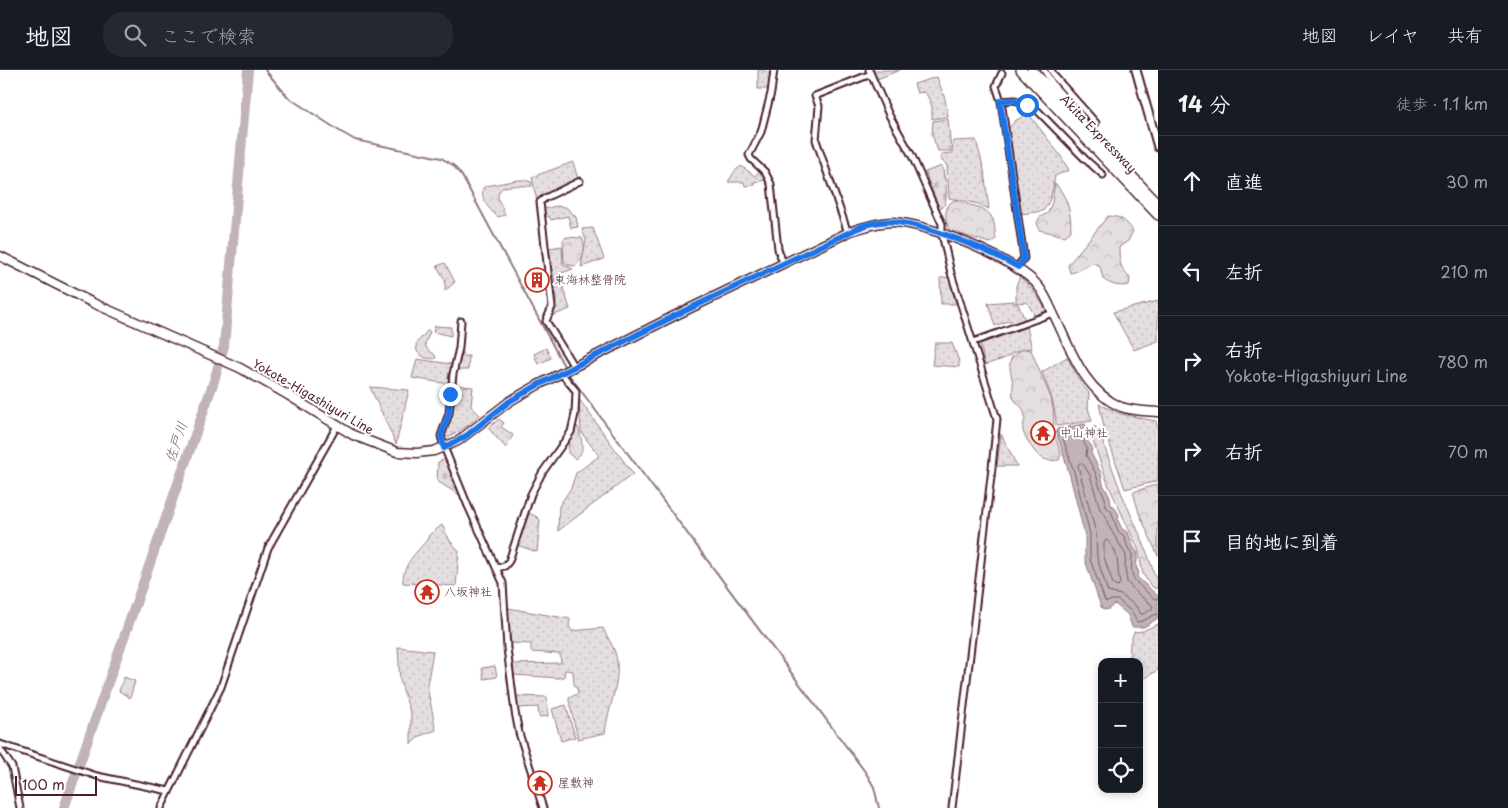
<!DOCTYPE html>
<html lang="ja">
<meta charset="utf-8">
<style>
body{margin:0;font-family:"Playpen Sans","Klee One",sans-serif;background:#242831;color:#f1f3f6}
.controls{position:absolute;right:15px;bottom:15px;display:grid;overflow:hidden;border-radius:10px;box-shadow:0 2px 8px #0003}
.controls button{width:45px;height:45px;display:grid;place-items:center;padding:0;border:0;border-bottom:1px solid #363941;background:#171b24;color:#f1f3f6;font:25px sans-serif}
.scale{position:absolute;left:15px;bottom:12px;width:82px;box-sizing:border-box;padding-left:5px;border:2px solid #4a1f2b;border-top:0;font-size:14px;line-height:18px;white-space:nowrap;color:#4a1f2b;-webkit-text-stroke:4px #fff;paint-order:stroke}
.stop{position:absolute;width:15px;height:15px;margin:-11px;border:4px solid #1a73e8;border-radius:50%;background:#fff}
.stop.end{background:#1a73e8;border-color:#fff;box-shadow:0 1px 5px #0008}
.list{margin:0;padding:0;list-style:none}
h2{display:flex;justify-content:space-between;align-items:center;height:65px;margin:0;padding:0 20px;font-size:21px}
h2 small{font-size:16px;font-weight:400;color:#9ea1a6}
.list li{display:grid;grid-template-columns:32px 1fr auto;gap:15px;align-items:center;box-sizing:border-box;height:90px;padding:0 20px;border-top:1px solid #363941}
.list b{display:block;font-size:19px;white-space:nowrap}
.list p{margin:0;font-size:16px;white-space:nowrap;color:#9ea1a6}
.list em{font-size:16px;font-style:normal;color:#9ea1a6}
.icon{flex:none;width:28px;height:28px;fill:none;stroke:currentColor;stroke-width:2;stroke-linecap:round;stroke-linejoin:round}
.map{position:relative;flex:none;width:1158px;height:738px;overflow:hidden}
header{display:flex;align-items:center;gap:30px;box-sizing:border-box;height:70px;padding:0 25px;background:#171b24;border-bottom:1px solid #363941}
header strong{font-size:24px}
nav{display:flex;gap:28px;margin-inline-start:auto;font-size:18px}
.search{width:350px;height:45px;background:#242831;display:flex;align-items:center;gap:12px;box-sizing:border-box;padding:0 18px;border-radius:20px;color:#9ea1a6;font-size:19px}
main{display:flex}
aside{flex:1;background:#171b24}
.map>svg:first-child{display:block}
.grass{fill:url(#grass-dots);stroke:#987e86}
.forest{fill:url(#forest-crowns);stroke:#987e86}
.cemetery{fill:url(#cemetery-stones);stroke:#987e86}
.water{fill:#c1b3b6;stroke:#91787e}
.lines{fill:none;stroke-linecap:round;stroke-linejoin:round}
.shore{stroke:#7a5a63;stroke-width:1}
.stream{stroke:#91787e;stroke-width:2}
.river{stroke:#c1b3b6;stroke-width:10}
.minor-casing{stroke:#4a1f2b;stroke-width:9}
.secondary-casing{stroke:#4a1f2b;stroke-width:11}
.primary-casing{stroke:#4a1f2b;stroke-width:11}
.motorway-casing{stroke:#4a1f2b;stroke-width:12}
.minor{stroke:#fff;stroke-width:5}
.secondary{stroke:#fff;stroke-width:7}
.primary{stroke:#fff;stroke-width:8}
.motorway{stroke:#fff;stroke-width:9}
.route{stroke:#1a73e8;stroke-width:6}
.labels{text-anchor:middle;stroke-width:4;stroke-linejoin:round;paint-order:stroke}
.street-label{font-size:12px;fill:#4a1f2b;stroke:#fff}
.poi-label{font-size:12px;fill:#4a1f2b;stroke:#fff;text-anchor:start}
.water-label{font-size:14px;font-style:italic;fill:#74535c;stroke:#fff}
</style>
<header>
<strong>地図</strong>
<div class="search"><svg class="icon" aria-label="search" viewBox="0 0 24 24"><circle cx="10" cy="10" r="6"/><path d="M15 15l6 6"/></svg>ここで検索</div>
<nav><a>地図</a><a>レイヤ</a><a>共有</a></nav>
</header>
<main>
<div class="map">
<svg width="1158" height="738" viewBox="0 0 1158 738">
<defs>
<pattern id="grass-dots" width="8" height="8" patternUnits="userSpaceOnUse" patternTransform="scale(1.25)"><rect width="8" height="8" fill="#e5dee0"/><path d="M2 2h.1M6 6h.1" fill="none" stroke="#c6bec0" stroke-width="1.8" stroke-linecap="round"/></pattern>
<pattern id="forest-crowns" width="20" height="18" patternUnits="userSpaceOnUse" patternTransform="scale(1.25)"><rect width="20" height="18" fill="#e5dee0"/><path d="M2 6a3 3 0 1 1 6 0M12 15a3 3 0 1 1 6 0" fill="none" stroke="#c6bec0"/></pattern>
<pattern id="cemetery-stones" width="16" height="16" patternUnits="userSpaceOnUse" patternTransform="scale(1.25)"><rect width="16" height="16" fill="#e5dee0"/><path d="M2 7V4a2 2 0 0 1 4 0v3zM10 15v-3a2 2 0 0 1 4 0v3z" fill="#c6bec0"/></pattern>
</defs>
<rect width="100%" height="100%" fill="#fff"/>
<filter id="ink" filterUnits="userSpaceOnUse"><feTurbulence type="fractalNoise" baseFrequency=".02" numOctaves="2"/><feDisplacementMap in="SourceGraphic" scale="10" xChannelSelector="R" yChannelSelector="G"/><feConvolveMatrix kernelMatrix="1 2 1 2 8 2 1 2 1" color-interpolation-filters="sRGB"/></filter>
<g filter="url(#ink)">
<!-- grass -->
<path class="grass" d="M758 0H764L770 4V19H758Z
M873 0H900L877 9Z
M937 7 945 29 948 47 932 49V37L929 29 925 22 917 23 914 14Z
M1028 43 1060 85 1069 100 1055 106C1053 118 1051 132 1043 141L1021 144 1008 59 1015 51Z
M948 49 951 81H938L932 65 933 51Z
M976 70 984 100 989 139 979 134 949 128 947 95 941 90V84L952 83 953 71Z
M573 92 578 109 537 132 532 107Z
M741 96 755 106 760 100 767 110 754 112 755 115 745 116 744 112H728L735 101Z
M556 136 566 137 576 147 578 157 571 158 568 146 551 150 549 146 545 147 544 139Z
M593 158 604 189 581 197 586 170 582 159Z
M562 176 563 194 573 199 553 206 549 178Z
M445 193 455 212 445 221V210L437 196Z
M559 205 570 239 554 245 556 232 554 207Z
M1020 206 1033 220 1047 241 1035 246 1027 232 1016 233V216Z
M949 207 956 234H941L940 208Z
M1014 231V234H1018L1025 250 1012 255 1010 250 995 256 988 233Z
M1158 231V271L1134 280 1113 242Z
M435 256 451 257V266L433 262Z
M1027 257 1032 279C1018 278 1016 282 1005 288 999 291 992 292 985 295L980 274Z
M935 273H952L959 291V297L932 295Z
M546 278 551 288 538 294 534 284Z
M461 286H469L468 300H457Z
M1067 287 1081 313 1089 323 1088 338 1092 351 1056 356C1056 336 1049 320 1042 302Z
M417 289 451 294 449 314 412 308Z
M455 315 473 317 471 336 480 345 467 356 449 367 445 366 446 363 452 344Z
M370 317 409 320 396 374Z
M579 329 633 404 558 461 559 436 571 418 576 403 599 386 581 362Z
M1099 334 1121 344 1156 351 1158 360V411L1125 419 1104 357Z
M499 349 504 353 501 357 513 365 506 378 488 358Z
M1001 364 1017 396H997Z
M529 443 537 447 540 450 537 482 517 475Z
M442 455 450 471 459 481 456 516 403 513C402 495 416 483 427 470L429 465Z
M508 538 570 549 569 556 572 561 603 558C606 565 612 574 615 582 623 609 608 636 605 663L578 669 569 631V628L579 623 574 614 573 601 565 600 564 607 559 608 514 605 512 594 561 593 560 584 531 582V574L510 573Z
M1158 554V600L1139 612V592H1129L1130 573 1134 562 1143 561Z
M398 577 433 581 427 616 436 660 420 666 411 674V645L400 611Z
M495 596 497 607 484 609 482 598Z
M516 626 547 627 548 646 539 647 538 637 518 638Z
M566 635 575 667 561 671 552 639Z"/>
<!-- forest -->
<path class="forest" d="M518 110H525L531 112 532 116C523 117 497 111 498 127 499 134 504 139 505 145L498 147C490 140 480 130 483 118L486 116Z
M1055 113C1068 128 1071 142 1071 161L1065 166 1039 160 1037 152 1040 147 1048 143 1052 132Z
M956 130C968 137 987 134 993 150 995 154 995 164 996 169L990 173 950 161C944 151 943 133 956 130Z
M1108 146C1120 146 1127 151 1133 161L1128 171 1119 177C1119 190 1120 199 1130 208L1129 215C1118 217 1111 215 1103 209L1100 196 1094 193C1085 194 1080 202 1070 203L1068 195Z
M566 167 582 168C587 177 583 191 575 196L568 195 564 192 563 170Z
M428 260 430 262 425 274 427 279 435 285 436 288C428 290 421 287 417 281L416 274Z
M1024 279 1031 280 1051 328 1054 344 1053 359 1061 385 1059 390C1042 393 1035 384 1028 371 1026 368 1024 365 1023 361 1022 353 1027 351 1024 342 1023 336 1015 333 1013 327 1012 323 1013 318 1013 315 1011 298 1003 288 1024 279Z
M1095 356 1099 362 1121 422 1143 472 1158 514 1156 519 1150 515 1143 504 1138 479 1108 414 1093 371 1092 359Z
M576 357H578C581 368 587 382 575 389L568 383C568 374 570 364 576 357Z
M1158 414V486L1139 443 1133 422Z"/>
<!-- cemetery -->
<path class="cemetery" d="M942 96C945 108 949 124 944 136L939 138 925 102Z
M446 389 461 426 437 411 438 392Z
M124 607 135 611 130 628 119 621Z"/>
<!-- water -->
<path class="water" d="M1085 354 1089 361 1087 364 1088 372 1092 376 1091 383 1101 403 1103 414 1110 427 1111 435 1114 436 1119 445 1118 450 1122 459 1128 462 1133 476 1138 484 1136 496 1139 503 1137 507 1158 526V548L1144 557H1132L1128 545 1115 534 1113 535 1109 539 1104 540 1101 537 1085 490V466L1070 406 1056 361 1057 359Z"/>
<g class="lines">
<!-- shore -->
<path class="shore" d="M1080 393 1083 394 1090 405 1100 439 1106 446 1108 455 1126 485 1125 497 1127 512 1137 523 1153 536 1152 539 1143 544H1141L1136 536 1121 525 1108 522 1097 488 1096 463 1078 396Z
M1106 470C1121 480 1116 498 1120 513L1118 516 1113 514 1104 487V472Z
M1158 529C1152 529 1152 526 1148 523 1130 508 1131 506 1132 484L1128 478 1124 466 1118 461 1111 441 1106 437 1105 428 1099 415 1096 404 1086 385 1087 378 1084 373 1082 361 1079 360 1064 363 1062 365 1075 405 1090 464V489L1105 531 1107 532 1112 530H1118L1132 542 1137 552C1145 552 1150 545 1158 544"/>
<!-- stream -->
<path class="stream" d="M265 0 289 28 341 62 355 70 441 88 453 95 462 106 564 296
M567 302 866 703 874 717 879 738"/>
<!-- river -->
<path class="river" d="M64 738 214 311 224 276 248 0"/>
<!-- minor casing -->
<g class="minor-casing">
<path id="minor" d="M774 0 771 23 761 62 749 85 751 89 765 102 771 114 778 179 783 193
M869 0 889 45 912 86 942 154V164L951 203 997 349 992 398 952 738
M1044 0 1054 16 1080 44 1083 51
M1051 0 1055 7 1096 53
M1002 3 996 16 1001 31 1024 188 1017 197
M1001 31 1015 30 1027 35 1038 41 1085 89 1103 105
M848 163 816 70 819 36 815 26 871 4
M461 251 459 278 453 304 449 343 441 366 444 377 468 436 503 513 507 578 515 642 519 663 543 738
M973 272 1053 243
M574 297 546 251 552 237 540 132 545 128 580 111
M497 498 505 496 509 491 531 424 542 403 571 362 575 344 576 321 561 303
M0 674 97 706 169 721
M0 679 12 697 20 738
M161 738 221 617 268 478 337 356"/>
</g>
<!-- secondary casing -->
<g class="secondary-casing">
<path id="secondary" d="M1136 0 1158 77"/>
</g>
<!-- primary casing -->
<g class="primary-casing">
<path id="primary" d="M0 186 93 233 240 298 288 325 353 365 397 382 417 383 434 381 458 371 510 331 538 315 674 246 851 161C865 157 878 152 892 152 925 152 1019 190 1039 217 1046 226 1050 237 1055 247 1071 280 1084 321 1121 337 1132 341 1146 341 1158 342"/>
</g>
<!-- motorway casing -->
<g class="motorway-casing">
<path id="motorway" d="M1021 0 1158 145
M1032 0 1158 134"/>
</g>
<!-- minor -->
<use href="#minor" class="minor"/>
<!-- secondary -->
<use href="#secondary" class="secondary"/>
<!-- primary -->
<use href="#primary" class="primary"/>
<!-- motorway -->
<use href="#motorway" class="motorway"/>
</g>
</g>
<g class="lines" filter="url(#ink)">
<!-- route -->
<path class="route" d="M450 324 449 343 441 366 444 378 466 366 510 331 538 315 674 246 848 163C857 158 870 153 881 152 912 147 990 181 1018 197L1024 188 1000 31 1014 30 1027 35"/>
</g>
<!-- icons -->
<defs>
<g id="building-ring" transform="scale(1.25)"><circle r="9.5" fill="#fff" stroke="#c8321e" stroke-width="1.5"/><path d="M-4-6H4V6H1V3H-1V6H-4ZM-2.5-4.3h1.7v1.8h-1.7ZM.8-4.3h1.7v1.8H.8ZM-2.5-1h1.7V.8h-1.7ZM.8-1h1.7V.8H.8Z" fill="#c8321e"/></g>
<g id="temple-ring" transform="scale(1.25)"><circle r="9.5" fill="#fff" stroke="#c8321e" stroke-width="1.5"/><path d="M0-6L5-2H3V0L6.5 2.5H4V6H1.5V3h-3V6H-4V2.5H-6.5L-3 0V-2H-5Z" fill="#c8321e"/></g>
</defs>
<g fill-rule="evenodd">
<use href="#building-ring" x="537" y="210"/>
<use href="#temple-ring" x="1043" y="363"/>
<use href="#temple-ring" x="427" y="522"/>
<use href="#temple-ring" x="540" y="713"/>
</g>
<g class="labels">
<!-- street labels -->
<g class="street-label">
<text transform="translate(1098 64) rotate(46)" y="4">Akita Expressway</text>
<text transform="translate(313 327) rotate(30)" y="4">Yokote-Higashiyuri Line</text>
</g>
<!-- poi labels -->
<g class="poi-label">
<text x="554" y="214">東海林整骨院</text>
<text x="1060" y="367">中山神社</text>
<text x="444" y="526">八坂神社</text>
<text x="558" y="717">屋敷神</text>
</g>
<!-- water labels -->
<g class="water-label">
<text transform="translate(176 372) rotate(-71)" y="5">佐戸川</text>
</g>
</g>
</svg>
<div class="controls">
<button>+</button>
<button>−</button>
<button><svg class="icon" aria-label="locate" viewBox="0 0 24 24"><circle cx="12" cy="12" r="6"/><path d="M12 2v4M12 18v4M2 12h4M18 12h4"/></svg></button>
</div>
<div class="scale">100 m</div>
<div class="stop" style="left:1027px;top:35px"></div>
<div class="stop end" style="left:450px;top:324px"></div>
</div>
<aside>
<h2>14 分<small>徒歩 · 1.1 km</small></h2>
<ul class="list">
<li><svg class="icon" aria-label="ahead" viewBox="0 0 24 24"><path d="M12 20V5M6 11l6-6 6 6"/></svg><div><b>直進</b></div><em>30 m</em></li>
<li><svg class="icon" aria-label="left" viewBox="0 0 24 24"><path d="M17 20v-9H6M10 6l-5 5 5 5"/></svg><div><b>左折</b></div><em>210 m</em></li>
<li><svg class="icon" aria-label="right" viewBox="0 0 24 24"><path d="M7 20v-9h11M14 6l5 5-5 5"/></svg><div><b>右折</b><p>Yokote-Higashiyuri Line</p></div><em>780 m</em></li>
<li><svg class="icon" aria-label="right" viewBox="0 0 24 24"><path d="M7 20v-9h11M14 6l5 5-5 5"/></svg><div><b>右折</b></div><em>70 m</em></li>
<li><svg class="icon" aria-label="arrive" viewBox="0 0 24 24"><path d="M6 21V4h12l-3 4 3 4H6"/></svg><div><b>目的地に到着</b></div></li>
</ul>
</aside>
</main>
